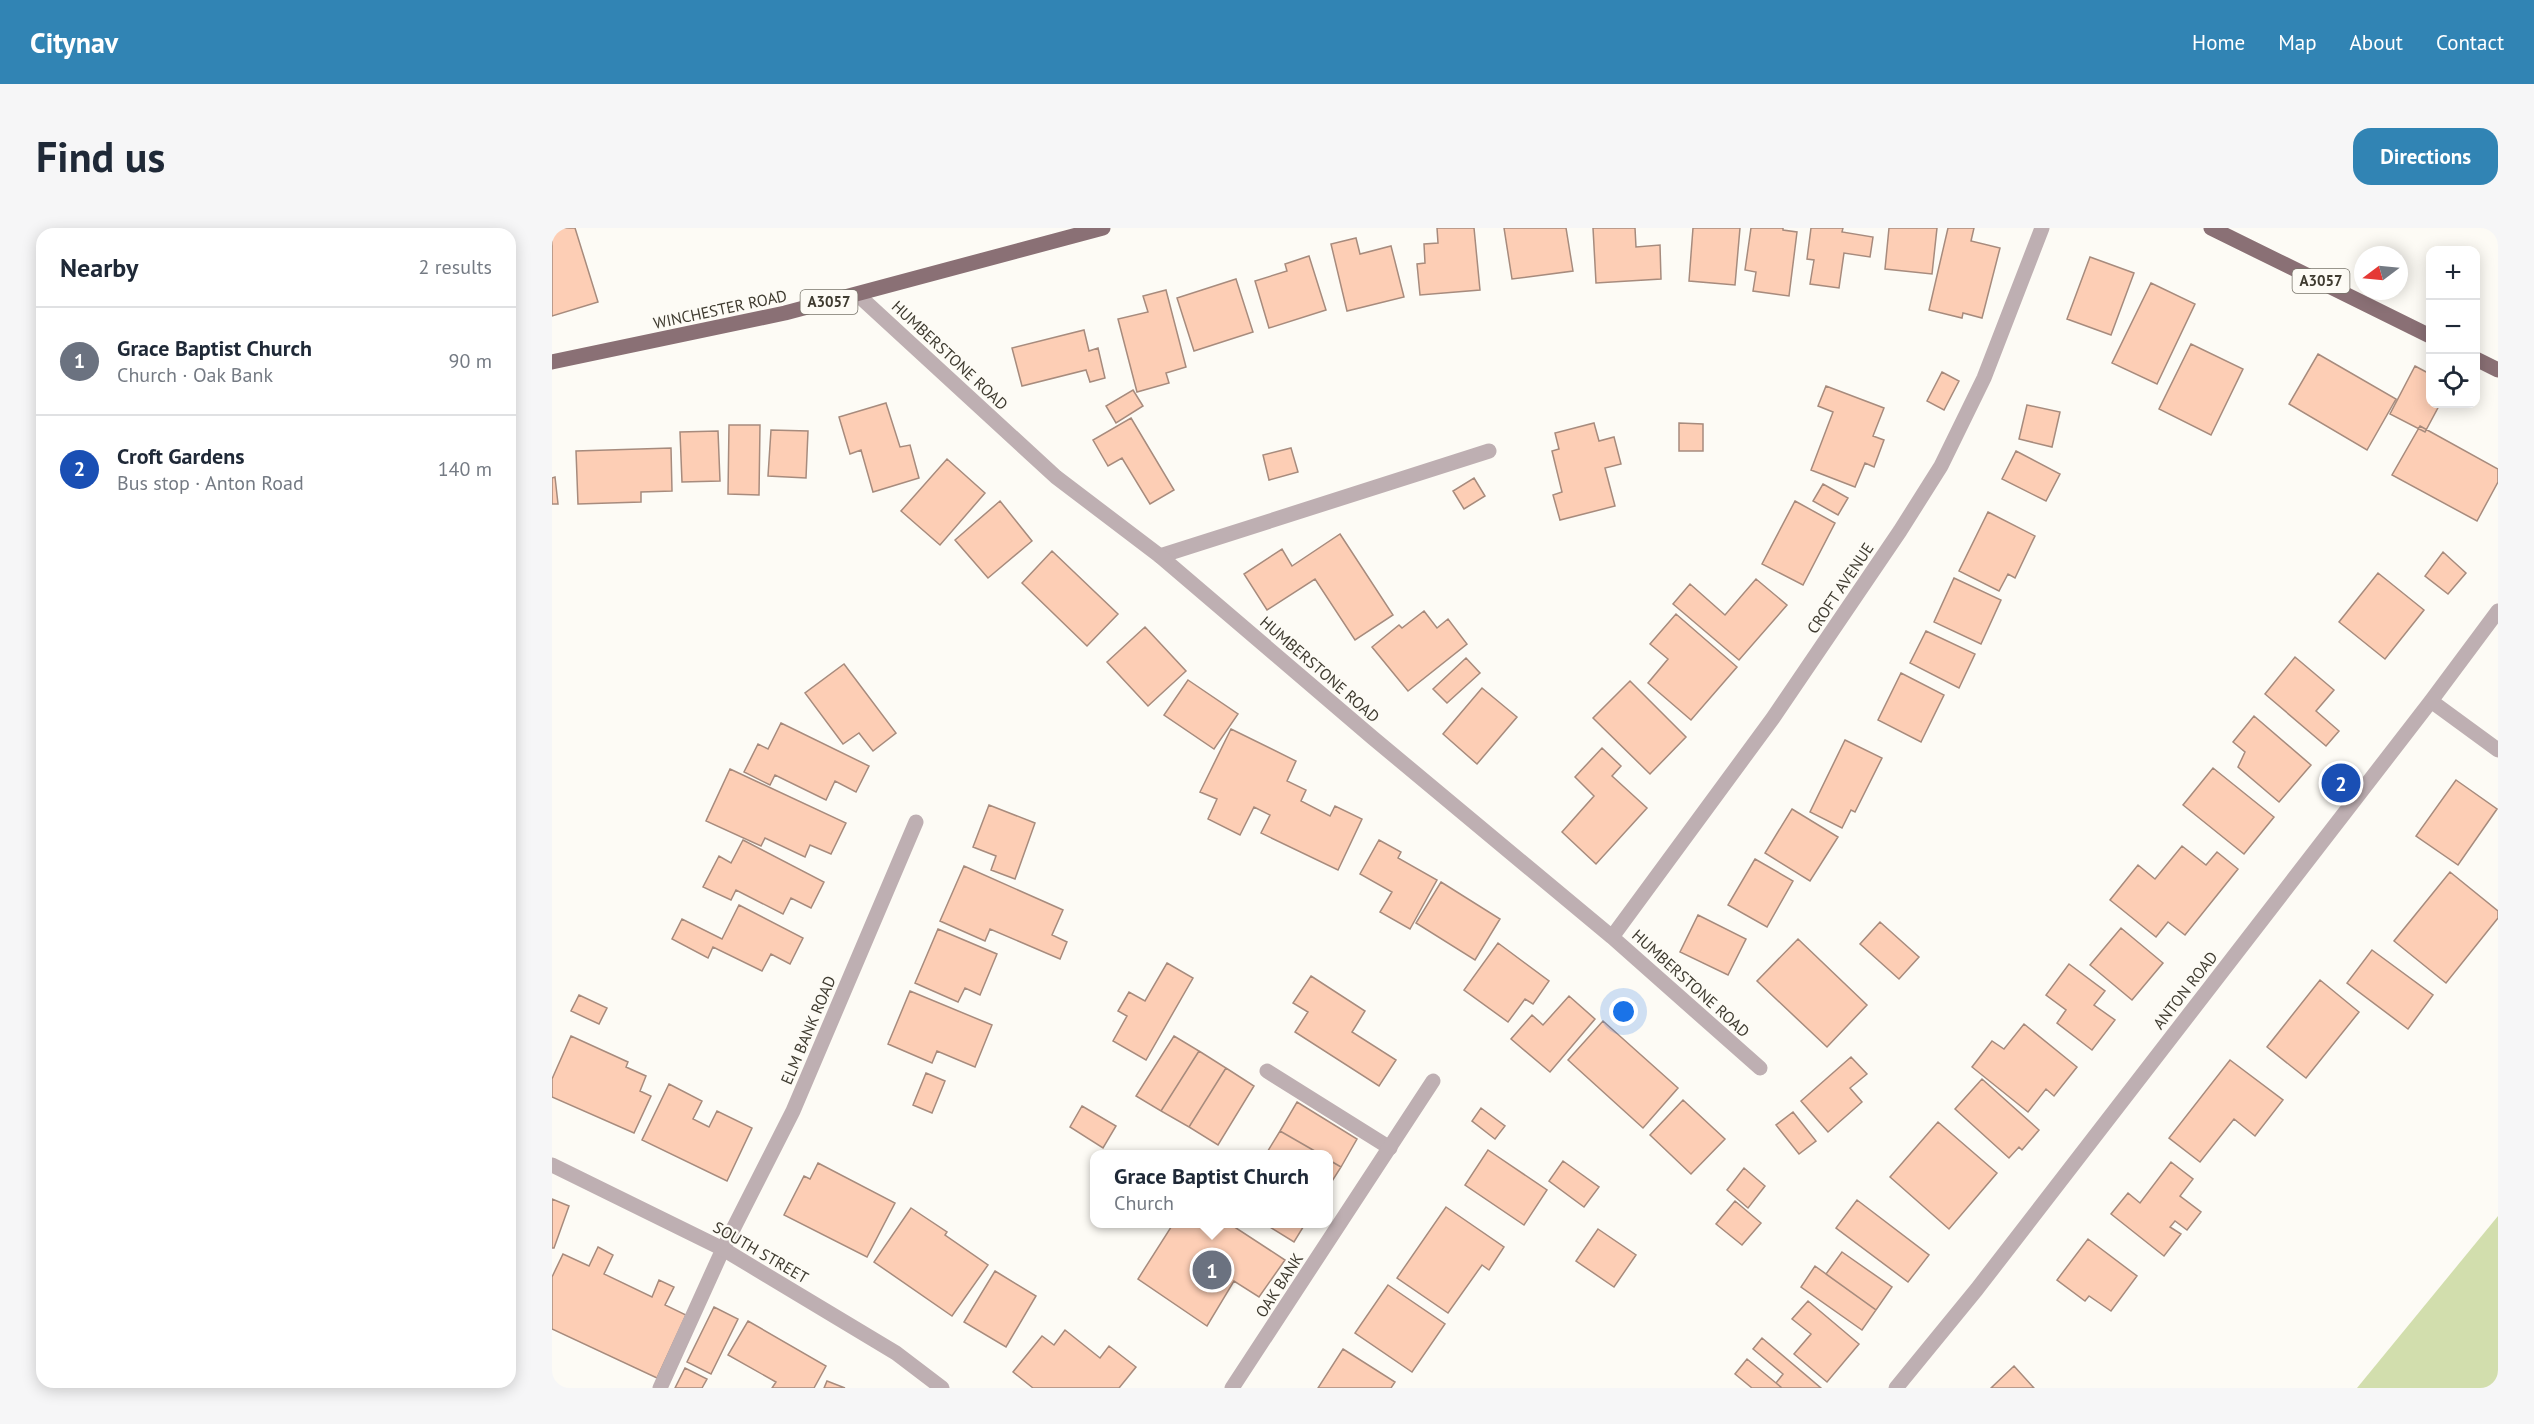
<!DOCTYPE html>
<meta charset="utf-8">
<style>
body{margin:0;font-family:"PT Sans",sans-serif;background:#f6f6f7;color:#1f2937}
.controls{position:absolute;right:18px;top:18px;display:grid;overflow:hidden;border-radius:12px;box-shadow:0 3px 15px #0003}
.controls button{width:54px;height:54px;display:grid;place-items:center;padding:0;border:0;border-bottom:2px solid #e0e1e3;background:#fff;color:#1f2937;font:30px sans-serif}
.compass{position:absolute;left:1802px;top:18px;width:54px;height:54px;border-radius:50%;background:#fff;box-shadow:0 3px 15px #0003;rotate:254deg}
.you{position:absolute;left:1072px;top:784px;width:21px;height:21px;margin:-15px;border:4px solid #fff;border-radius:50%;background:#1a73e8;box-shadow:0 0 0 9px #1a73e833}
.badge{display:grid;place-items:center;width:39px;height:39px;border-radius:50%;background:#3184b4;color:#fff;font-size:20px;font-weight:700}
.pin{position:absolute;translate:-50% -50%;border:3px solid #fff;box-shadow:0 2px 6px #0006}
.popup{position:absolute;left:538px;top:922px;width:243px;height:78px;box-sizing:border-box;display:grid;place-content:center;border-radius:12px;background:#fff;filter:drop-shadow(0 2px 4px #0005);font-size:20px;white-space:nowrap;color:#747a83}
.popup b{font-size:22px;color:#1f2937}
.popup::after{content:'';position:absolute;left:50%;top:100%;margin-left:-12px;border:12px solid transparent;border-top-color:#fff}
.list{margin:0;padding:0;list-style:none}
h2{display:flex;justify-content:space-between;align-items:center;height:78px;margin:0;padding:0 24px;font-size:26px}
h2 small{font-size:20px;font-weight:400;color:#747a83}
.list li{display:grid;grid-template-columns:39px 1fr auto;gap:18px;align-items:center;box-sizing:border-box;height:108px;padding:0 24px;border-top:2px solid #e0e1e3}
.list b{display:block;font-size:22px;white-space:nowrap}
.list p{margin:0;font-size:20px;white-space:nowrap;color:#747a83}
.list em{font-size:20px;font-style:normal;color:#747a83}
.icon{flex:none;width:33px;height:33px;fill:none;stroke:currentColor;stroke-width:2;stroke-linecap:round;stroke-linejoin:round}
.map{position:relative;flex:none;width:1946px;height:1160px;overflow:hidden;border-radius:18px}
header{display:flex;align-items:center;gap:36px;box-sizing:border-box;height:84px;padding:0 30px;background:#3184b4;color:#fff}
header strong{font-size:28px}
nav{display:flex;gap:33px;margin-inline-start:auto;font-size:21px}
.intro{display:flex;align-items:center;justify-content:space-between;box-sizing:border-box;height:144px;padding:0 36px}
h1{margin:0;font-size:42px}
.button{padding:15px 27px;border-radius:18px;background:#3184b4;color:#fff;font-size:21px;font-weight:700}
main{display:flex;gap:36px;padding:0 36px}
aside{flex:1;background:#fff;border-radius:18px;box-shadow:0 3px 15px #0003}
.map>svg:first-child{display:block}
.green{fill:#d2dead}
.building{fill:#fdceb5;stroke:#a78b7d;stroke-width:1.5}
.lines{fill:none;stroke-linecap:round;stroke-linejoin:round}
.service{stroke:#beafb2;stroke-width:15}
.minor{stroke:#beafb2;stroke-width:15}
.tertiary{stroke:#beafb2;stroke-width:15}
.primary{stroke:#8a7075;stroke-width:15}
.labels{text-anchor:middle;stroke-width:4.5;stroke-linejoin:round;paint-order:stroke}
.shield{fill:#fdfbf5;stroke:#78756b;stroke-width:1.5}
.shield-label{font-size:15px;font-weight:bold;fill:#3f3b30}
.street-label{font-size:16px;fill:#3f3b30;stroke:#fdfbf5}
</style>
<header>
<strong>Citynav</strong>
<nav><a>Home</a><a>Map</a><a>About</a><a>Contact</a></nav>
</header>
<div class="intro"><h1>Find us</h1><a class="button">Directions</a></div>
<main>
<aside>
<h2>Nearby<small>2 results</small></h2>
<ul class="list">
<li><span class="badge" style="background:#6b7280">1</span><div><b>Grace Baptist Church</b><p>Church · Oak Bank</p></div><em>90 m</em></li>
<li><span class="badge" style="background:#1a4fb4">2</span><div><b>Croft Gardens</b><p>Bus stop · Anton Road</p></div><em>140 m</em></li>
</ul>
</aside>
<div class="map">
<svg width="1946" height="1160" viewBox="0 0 1946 1160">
<rect width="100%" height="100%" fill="#fdfbf5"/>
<!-- green -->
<path class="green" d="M1946 988V1160H1805Z"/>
<!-- building -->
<path class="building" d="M0 0H23L46 74 0 88Z
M885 0H922L928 62 868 67 865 36 873 35 872 16 886 15Z
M952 0H1014L1021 43 960 51Z
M1041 0H1083L1084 19 1108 17 1109 51 1044 55Z
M1141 0H1188L1183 57 1137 53Z
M1199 0H1231V2L1245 4 1237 68 1201 63 1204 44 1193 42Z
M1259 0H1291L1290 4 1321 9 1318 29 1292 25 1287 60 1258 56 1262 32 1255 31Z
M1337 0H1385L1380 46 1333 41Z
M1396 0H1422L1419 13 1448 20 1430 90 1411 85 1410 90 1377 82Z
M804 10 808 26 839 18 852 69 795 83 779 16Z
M757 28 774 82 717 100 703 53 735 43 733 36Z
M1538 29 1582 45 1559 107 1515 91Z
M684 51 701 104 642 123 625 70Z
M1599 55 1643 76 1605 156 1560 135Z
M614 62 634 139 614 145 617 155 585 164 566 91 596 84 591 68Z
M532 102 537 123 546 120 553 150 538 154 534 142 470 158 460 120Z
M1639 116 1691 141 1659 207 1607 181Z
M1766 126 1844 171 1815 222 1737 176Z
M1863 138 1878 146V176H1888L1873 204 1838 186Z
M1390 144 1407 153 1392 182 1375 173Z
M1274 158 1332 180 1321 208 1332 212 1322 239 1313 235 1303 259 1259 242 1281 184 1266 178Z
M581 162 591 178 564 195 554 178Z
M334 175 348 219 358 217 367 250 321 264 309 222 298 226 287 189Z
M1475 177 1508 184 1500 219 1467 211Z
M579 190 622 262 598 276 570 230 556 238 541 212Z
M1042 195 1047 213 1062 209 1069 236 1053 240 1063 278 1008 292 1001 267 1010 264 1000 223 1007 221 1003 205Z
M1127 195 1151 196V223H1127Z
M177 197H208L207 267 176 266Z
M1868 198 1946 241V254L1925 293 1840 247Z
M219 202 256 203 254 250 216 248Z
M166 203 168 253 130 254 128 204Z
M119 220 120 263 89 264V274L26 276 24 223Z
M739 220 746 244 717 252 711 227Z
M1464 223 1508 246 1494 273 1450 251Z
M395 231 433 265 388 317 349 283Z
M3 249 6 276H0V250Z
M922 250 933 268 912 281 901 263Z
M1271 256 1296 270 1286 287 1261 273Z
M448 273 480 313 436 350 403 312Z
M1243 273 1283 295 1251 357 1210 336Z
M1436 284 1483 308 1463 350 1456 346 1447 363 1407 343Z
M788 306 841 387 803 412 763 351 715 382 692 346 730 321 740 338Z
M500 323 566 386 535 418 470 355Z
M1891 324 1914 345 1896 366 1873 348Z
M1826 345 1872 382 1833 431 1787 394Z
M1402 350 1449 372 1429 416 1382 394Z
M1204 351 1235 377 1187 432 1121 376 1138 356 1173 387Z
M872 383 885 400 896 391 915 416 856 463 820 419 847 397 850 400Z
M1124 386 1185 439 1139 492 1096 455 1116 431 1098 416Z
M593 399 634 443 596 478 555 434Z
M1374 403 1423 426 1407 460 1358 435Z
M1743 429 1782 462 1764 483 1787 503 1774 518 1713 466Z
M914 430 928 445 895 475 881 461Z
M292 436 344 505 321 523 307 505 291 516 253 465Z
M1349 445 1392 467 1369 514 1326 492Z
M636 452 686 486 662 521 612 487Z
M1078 453 1134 509 1098 546 1041 490Z
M930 460 965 489 925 536 891 506Z
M1702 488 1759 537 1727 574 1686 539 1693 524 1681 514Z
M229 495 317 538 304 564 283 553 274 572 223 547 218 557 192 544 206 516 216 521Z
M679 501 744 533 735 553 754 562 749 573 778 588 783 578 810 591 786 642 709 605 718 587 702 579 688 607 656 591 665 571 648 564Z
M1293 512 1330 530 1303 584 1299 582 1290 600 1258 584Z
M1050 520 1069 538 1060 548 1095 580 1044 636 1010 604 1042 568 1023 549Z
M1661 540 1722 589 1692 626 1631 577Z
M178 541 294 595 279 626 258 617 253 629 213 610 209 618 154 593Z
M1904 552 1945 581 1906 637 1864 608Z
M437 577 483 595 463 651 439 642 444 628 421 619Z
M1240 581 1286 609 1258 653 1213 625Z
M191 612 272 654 259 680 239 670 231 686 184 662 179 672 151 659 167 628 179 635Z
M827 612 849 624 846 630 885 652 858 701 828 684 840 664 808 646Z
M1630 618 1654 637 1665 624 1686 641 1633 707 1616 694 1604 709 1558 672 1586 637 1603 651Z
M1203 631 1241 653 1215 699 1176 677Z
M412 638 511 682 500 707 515 714 508 731 438 701 433 713 388 693Z
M1898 644 1946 683V690L1894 755 1842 713Z
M889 654 948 691 923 732 864 695Z
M187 677 251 710 238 736 219 726 210 743 161 719 156 730 120 711 130 691 170 711Z
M1146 687 1194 711 1176 747 1128 724Z
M1328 694 1367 729 1347 751 1308 716Z
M1569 700 1611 735 1580 772 1538 737Z
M386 701 445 726 428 767 413 760 406 774 363 755Z
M1246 711 1315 777 1275 819 1205 753Z
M946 715 997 753 981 776 973 771 956 794 912 762Z
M1820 722 1881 767 1856 801 1795 755Z
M615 735 641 750 594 832 561 813 575 788 566 783 577 764 593 773Z
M1517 736 1553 763 1542 777 1563 792 1540 822 1505 795 1514 782 1494 767Z
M759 748 813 783 800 804 844 832 827 858 743 804 756 784 741 775Z
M1768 752 1807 784 1754 850 1715 819Z
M358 763 440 797 423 839 385 823 380 835 336 816Z
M27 767 55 780 47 796 19 783Z
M1017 768 1043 791 998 844 959 811 980 787 991 797Z
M1051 793 1126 860 1091 900 1016 832Z
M1472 796 1525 839 1502 868 1494 861 1476 884 1420 839 1440 813 1452 821Z
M19 808 76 834 74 839 94 848 88 863 99 868 82 905 0 869V851Z
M622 808 647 823 609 883 584 868Z
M647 823 674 840 637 899 609 883Z
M1299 829 1315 846 1298 860 1310 874 1276 904 1249 873Z
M1678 832 1731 872 1703 908 1682 891 1648 934 1617 910Z
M674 840 702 858 666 917 637 899Z
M374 845 393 853 380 885 361 877Z
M1430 851 1487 902 1470 922 1467 919 1457 930 1403 881Z
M117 856 150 873 141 891 157 899 165 883 200 900 175 953 90 912Z
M1131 872 1173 911 1139 946 1098 907Z
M745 874 805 911 789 939 777 932V926H768L728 903Z
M530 878 564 898 551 920 518 899Z
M929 880 953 898 943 911 920 893Z
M1241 884 1264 913 1247 926 1224 897Z
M1386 894 1445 945 1397 1001 1338 949Z
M728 903 768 926H714Z
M936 922 995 962 972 997 913 957Z
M777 932 789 939 777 958Z
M1011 933 1047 959 1032 979 997 953Z
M1619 934 1641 951 1628 968 1649 984 1635 1002 1623 993 1618 999 1629 1006 1612 1028 1559 986 1576 965 1588 975Z
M266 935 343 975 315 1029 232 987 252 948 258 951Z
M1192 940 1213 958 1196 980 1175 962Z
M0 971 17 978 2 1020H0Z
M1305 972 1377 1027 1356 1054 1284 1000Z
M1183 973 1209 995 1190 1017 1164 996Z
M894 979 952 1019 937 1042 930 1037 896 1085 845 1050Z
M359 980 395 1004 393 1007 436 1037 400 1088 322 1034Z
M621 996H678L733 1032 707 1069 682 1053 655 1098 586 1051Z
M713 996H753L742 1014Z
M1046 1001 1084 1027 1062 1059 1024 1033Z
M1536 1011 1585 1048 1559 1083 1537 1068 1533 1073 1505 1052Z
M46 1019 61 1027 52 1046 100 1069 107 1052 122 1059 113 1077 134 1087 105 1150 0 1101V1049L11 1026 37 1038Z
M1290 1024 1340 1059 1324 1082 1274 1046Z
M1263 1038 1324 1082 1310 1102 1249 1059Z
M443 1043 484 1068 454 1119 412 1094Z
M836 1057 893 1096 860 1144 803 1105Z
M1256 1073 1307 1116 1275 1154 1242 1126 1259 1106 1240 1091Z
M162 1079 186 1091 159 1146 135 1134Z
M196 1093 274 1138 262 1160H220L224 1154 176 1127Z
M513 1102 548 1130 557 1118 584 1139 567 1160H481L461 1144 490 1108 502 1117Z
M1210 1110 1269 1160H1230L1224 1155 1231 1146 1201 1121Z
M791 1121 843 1154 839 1160H766Z
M1195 1131 1224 1155 1230 1160H1200L1183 1146Z
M1462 1138 1482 1160H1439Z
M133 1140 155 1151 150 1160H123Z
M275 1153 293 1160H272Z"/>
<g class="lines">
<!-- service -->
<path class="service" d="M608 328 937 223
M715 843 838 920
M108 1160 171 1021"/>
<!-- minor -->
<path class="minor" d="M306 67 504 249 608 328 821 510 1060 709 1208 840
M1879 473 1946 522
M1060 709 1221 490 1348 303 1389 238 1432 150 1490 0
M171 1021 241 883 364 594
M680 1160 881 853
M1344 1160 1425 1061 1879 473 1946 383"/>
<!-- tertiary -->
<path class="tertiary" d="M0 937 171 1021 344 1125 390 1160"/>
<!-- primary -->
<path class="primary" d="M1659 0 1878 108
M1924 131 1946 142
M0 134 233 85 551 0"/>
</g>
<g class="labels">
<!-- shield labels -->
<g class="shield">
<rect x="1740.5" y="41" width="57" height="24" rx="4.5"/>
<rect x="248.5" y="62" width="57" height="24" rx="4.5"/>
</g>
<g class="shield-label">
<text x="1769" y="58">A3057</text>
<text x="277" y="79">A3057</text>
</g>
<!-- street labels -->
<g class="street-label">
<text transform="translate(168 81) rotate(-12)" y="6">WINCHESTER ROAD</text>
<text transform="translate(398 127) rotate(43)" y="6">HUMBERSTONE ROAD</text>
<text transform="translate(1288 360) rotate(-56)" y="6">CROFT AVENUE</text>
<text transform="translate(768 441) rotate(41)" y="6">HUMBERSTONE ROAD</text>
<text transform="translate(1139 755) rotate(42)" y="6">HUMBERSTONE ROAD</text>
<text transform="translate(1633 762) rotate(-52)" y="6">ANTON ROAD</text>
<text transform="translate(256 802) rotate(-67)" y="6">ELM BANK ROAD</text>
<text transform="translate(209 1024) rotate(30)" y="6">SOUTH STREET</text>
<text transform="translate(727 1057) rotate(-57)" y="6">OAK BANK</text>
</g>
</g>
</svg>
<div class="controls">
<button>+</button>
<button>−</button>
<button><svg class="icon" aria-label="locate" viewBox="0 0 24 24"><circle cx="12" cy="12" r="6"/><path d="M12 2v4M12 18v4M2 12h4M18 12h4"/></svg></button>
</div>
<svg class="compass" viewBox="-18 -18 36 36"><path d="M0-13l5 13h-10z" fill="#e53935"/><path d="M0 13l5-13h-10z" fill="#747a83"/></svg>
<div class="you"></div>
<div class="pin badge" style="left:660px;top:1042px;background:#6b7280">1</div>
<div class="popup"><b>Grace Baptist Church</b>Church</div>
<div class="pin badge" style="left:1789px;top:555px;background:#1a4fb4">2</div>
</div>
</main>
